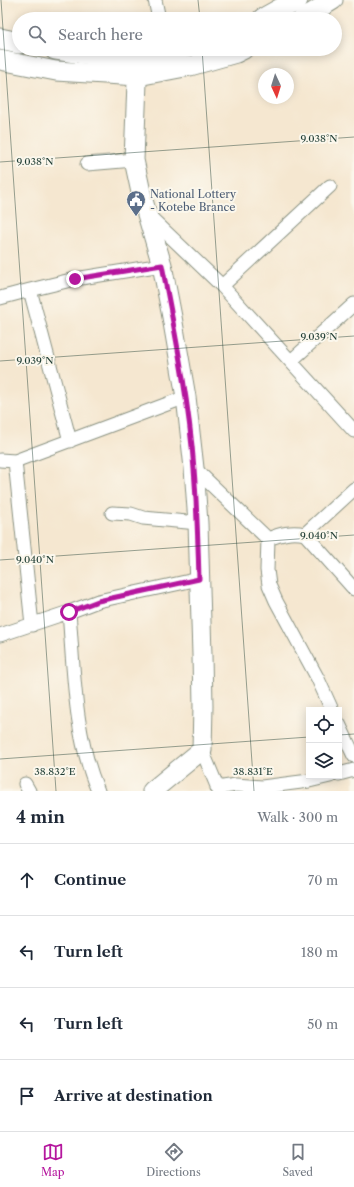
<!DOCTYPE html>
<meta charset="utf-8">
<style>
body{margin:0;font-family:"Libre Caslon Text",serif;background:#f2f2f3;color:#1f2937}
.controls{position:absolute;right:12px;bottom:12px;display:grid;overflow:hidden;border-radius:0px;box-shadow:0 2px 10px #0003}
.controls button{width:36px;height:36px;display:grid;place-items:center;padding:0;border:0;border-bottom:1px solid #e0e1e3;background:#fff;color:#1f2937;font:20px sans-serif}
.compass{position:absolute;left:258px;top:68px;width:36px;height:36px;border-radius:50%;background:#fff;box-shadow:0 2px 10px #0003;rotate:176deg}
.stop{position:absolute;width:12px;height:12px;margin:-9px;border:3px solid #b5179e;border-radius:50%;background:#fff}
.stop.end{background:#b5179e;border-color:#fff;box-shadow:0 1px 4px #0008}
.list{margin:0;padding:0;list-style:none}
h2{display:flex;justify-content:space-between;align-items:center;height:52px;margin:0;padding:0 16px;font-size:17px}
h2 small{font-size:13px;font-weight:400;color:#747a83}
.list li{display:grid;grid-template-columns:26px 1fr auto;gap:12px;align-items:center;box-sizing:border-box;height:72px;padding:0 16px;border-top:1px solid #e0e1e3}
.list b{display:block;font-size:15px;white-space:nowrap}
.list em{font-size:13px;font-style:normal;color:#747a83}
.icon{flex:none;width:22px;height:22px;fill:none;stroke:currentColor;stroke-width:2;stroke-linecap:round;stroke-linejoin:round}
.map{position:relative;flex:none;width:354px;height:791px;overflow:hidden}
.search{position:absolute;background:#fff;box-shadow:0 2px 10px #0003;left:12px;right:12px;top:12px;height:44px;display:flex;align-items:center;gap:10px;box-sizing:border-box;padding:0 14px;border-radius:22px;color:#747a83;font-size:15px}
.sheet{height:340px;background:#fff}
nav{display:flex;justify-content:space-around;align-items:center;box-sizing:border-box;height:56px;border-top:1px solid #e0e1e3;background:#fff;font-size:11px;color:#747a83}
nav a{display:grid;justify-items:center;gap:2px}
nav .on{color:#b5179e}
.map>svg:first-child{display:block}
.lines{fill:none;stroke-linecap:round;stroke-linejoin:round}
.street-casing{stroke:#8a9282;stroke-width:15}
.secondary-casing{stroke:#8a9282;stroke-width:21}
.primary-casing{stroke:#8a9282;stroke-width:23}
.street{stroke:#fff;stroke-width:13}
.secondary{stroke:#fff;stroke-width:19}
.primary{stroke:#fff;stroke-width:21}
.route{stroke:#b5179e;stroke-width:5}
.ticks{fill:none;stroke:#1f3d34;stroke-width:1;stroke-opacity:0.45}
.labels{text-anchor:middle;stroke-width:4;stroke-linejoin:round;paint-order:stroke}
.service-label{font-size:11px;fill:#4e5e75;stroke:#fbf7ec;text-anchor:start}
.ticks-label{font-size:10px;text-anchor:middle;fill:#1f3d34;stroke:#fbf7ec;stroke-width:4;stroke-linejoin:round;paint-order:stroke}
</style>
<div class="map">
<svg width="354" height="791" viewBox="0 0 354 791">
<rect width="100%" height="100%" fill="#fbf7ec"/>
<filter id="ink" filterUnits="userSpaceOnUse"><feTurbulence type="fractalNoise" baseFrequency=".025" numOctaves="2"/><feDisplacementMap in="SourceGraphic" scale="8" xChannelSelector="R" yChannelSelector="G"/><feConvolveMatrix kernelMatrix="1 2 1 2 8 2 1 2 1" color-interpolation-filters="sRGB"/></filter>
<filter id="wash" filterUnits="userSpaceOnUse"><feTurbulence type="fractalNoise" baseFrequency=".012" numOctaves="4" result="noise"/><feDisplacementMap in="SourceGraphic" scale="16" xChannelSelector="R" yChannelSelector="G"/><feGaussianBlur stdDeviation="0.9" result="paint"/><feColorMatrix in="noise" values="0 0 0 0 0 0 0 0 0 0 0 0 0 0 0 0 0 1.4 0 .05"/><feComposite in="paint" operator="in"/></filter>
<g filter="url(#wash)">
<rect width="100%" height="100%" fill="#f5e7d0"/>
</g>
<g filter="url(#ink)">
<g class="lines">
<!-- street casing -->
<g class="street-casing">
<path id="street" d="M155 0 159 19
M87 164 134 160
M330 186 222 286 354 431
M148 215 222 286
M0 298 30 290
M291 361 354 304
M70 441 30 290 75 279 162 265
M0 460 15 461 186 397
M15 461 32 625
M194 468 268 539C281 534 291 531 305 534
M354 489 305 534 354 589
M112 513 131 514 143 518 198 523
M268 539 267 570 269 585 276 601 318 679 332 710
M0 635 69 612
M339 724 354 756
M202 750 219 791
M339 774 354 770
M25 784 29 791
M217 788 236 785 262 787 309 781 330 776
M98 791C74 735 74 672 69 612L98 601 199 579"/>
</g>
<!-- secondary casing -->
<g class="secondary-casing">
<path id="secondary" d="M302 19 333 0
M138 56 134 160 142 197 162 265 172 317 186 397 194 468 198 523 202 655 203 706 202 750 152 791
M0 60 56 71 138 76 190 66 236 53 244 49"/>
</g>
<!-- primary casing -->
<g class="primary-casing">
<path id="primary" d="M263 19 297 0
M0 39 19 43
M55 49C96 56 140 60 181 49"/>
</g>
<!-- street -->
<use href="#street" class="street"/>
<!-- secondary -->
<use href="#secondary" class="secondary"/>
<!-- primary -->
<use href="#primary" class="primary"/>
</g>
</g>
<g class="lines" filter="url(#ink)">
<!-- route -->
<path class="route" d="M69 612 98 601 199 579C198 542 197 506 194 469 189 401 175 332 162 265L75 279"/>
</g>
<!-- ticks -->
<path class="ticks" d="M1 0 56 791M198 0 200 19M202 49 254 791M0 162 354 137M0 361 354 336M0 560 354 535M339 735 354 734M0 759 309 737"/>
<!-- icons -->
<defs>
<g id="civic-pin" transform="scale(1)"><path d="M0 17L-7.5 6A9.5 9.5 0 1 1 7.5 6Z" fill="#5c6f8a" stroke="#fbf7ec"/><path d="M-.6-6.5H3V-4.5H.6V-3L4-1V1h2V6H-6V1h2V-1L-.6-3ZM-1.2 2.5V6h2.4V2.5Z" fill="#fff"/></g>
</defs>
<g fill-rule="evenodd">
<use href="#civic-pin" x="136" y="200"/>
</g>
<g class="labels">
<!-- service labels -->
<g class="service-label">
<text x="150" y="198">National Lottery<tspan x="150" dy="13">- Kotebe Brance</tspan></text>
</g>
</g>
<g class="ticks-label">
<text x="319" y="142">9.038°N</text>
<text x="35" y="165">9.038°N</text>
<text x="319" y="340">9.039°N</text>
<text x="35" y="364">9.039°N</text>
<text x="319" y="539">9.040°N</text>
<text x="35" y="563">9.040°N</text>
<text x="55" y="775">38.832°E</text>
<text x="253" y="775">38.831°E</text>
</g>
</svg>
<div class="controls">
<button><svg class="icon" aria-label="locate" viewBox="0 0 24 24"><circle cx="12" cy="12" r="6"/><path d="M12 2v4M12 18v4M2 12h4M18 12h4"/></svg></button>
<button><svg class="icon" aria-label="layers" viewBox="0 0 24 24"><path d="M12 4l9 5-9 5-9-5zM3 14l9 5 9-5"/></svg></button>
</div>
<svg class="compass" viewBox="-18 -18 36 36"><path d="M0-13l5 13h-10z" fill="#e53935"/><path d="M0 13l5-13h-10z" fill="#747a83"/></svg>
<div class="stop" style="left:69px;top:612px"></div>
<div class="stop end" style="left:75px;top:279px"></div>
<div class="search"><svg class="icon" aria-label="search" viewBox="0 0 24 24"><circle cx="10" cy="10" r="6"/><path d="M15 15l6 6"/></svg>Search here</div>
</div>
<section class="sheet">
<h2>4 min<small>Walk · 300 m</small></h2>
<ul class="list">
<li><svg class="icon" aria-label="ahead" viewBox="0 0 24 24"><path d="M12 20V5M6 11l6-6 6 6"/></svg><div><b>Continue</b></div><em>70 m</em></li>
<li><svg class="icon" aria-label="left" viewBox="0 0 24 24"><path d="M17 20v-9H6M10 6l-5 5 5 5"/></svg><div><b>Turn left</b></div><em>180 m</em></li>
<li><svg class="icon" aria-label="left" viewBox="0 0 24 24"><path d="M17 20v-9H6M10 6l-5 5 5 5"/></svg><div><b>Turn left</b></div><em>50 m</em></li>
<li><svg class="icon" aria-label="arrive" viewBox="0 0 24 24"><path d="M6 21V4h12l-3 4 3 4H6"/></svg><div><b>Arrive at destination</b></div></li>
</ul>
</section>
<nav>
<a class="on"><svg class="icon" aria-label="map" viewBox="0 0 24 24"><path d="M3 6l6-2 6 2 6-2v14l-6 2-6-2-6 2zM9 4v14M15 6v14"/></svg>Map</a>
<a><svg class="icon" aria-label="directions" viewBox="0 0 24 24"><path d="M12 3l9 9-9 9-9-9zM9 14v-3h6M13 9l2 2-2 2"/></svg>Directions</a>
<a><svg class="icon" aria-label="saved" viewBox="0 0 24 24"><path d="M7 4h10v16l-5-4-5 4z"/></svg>Saved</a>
</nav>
